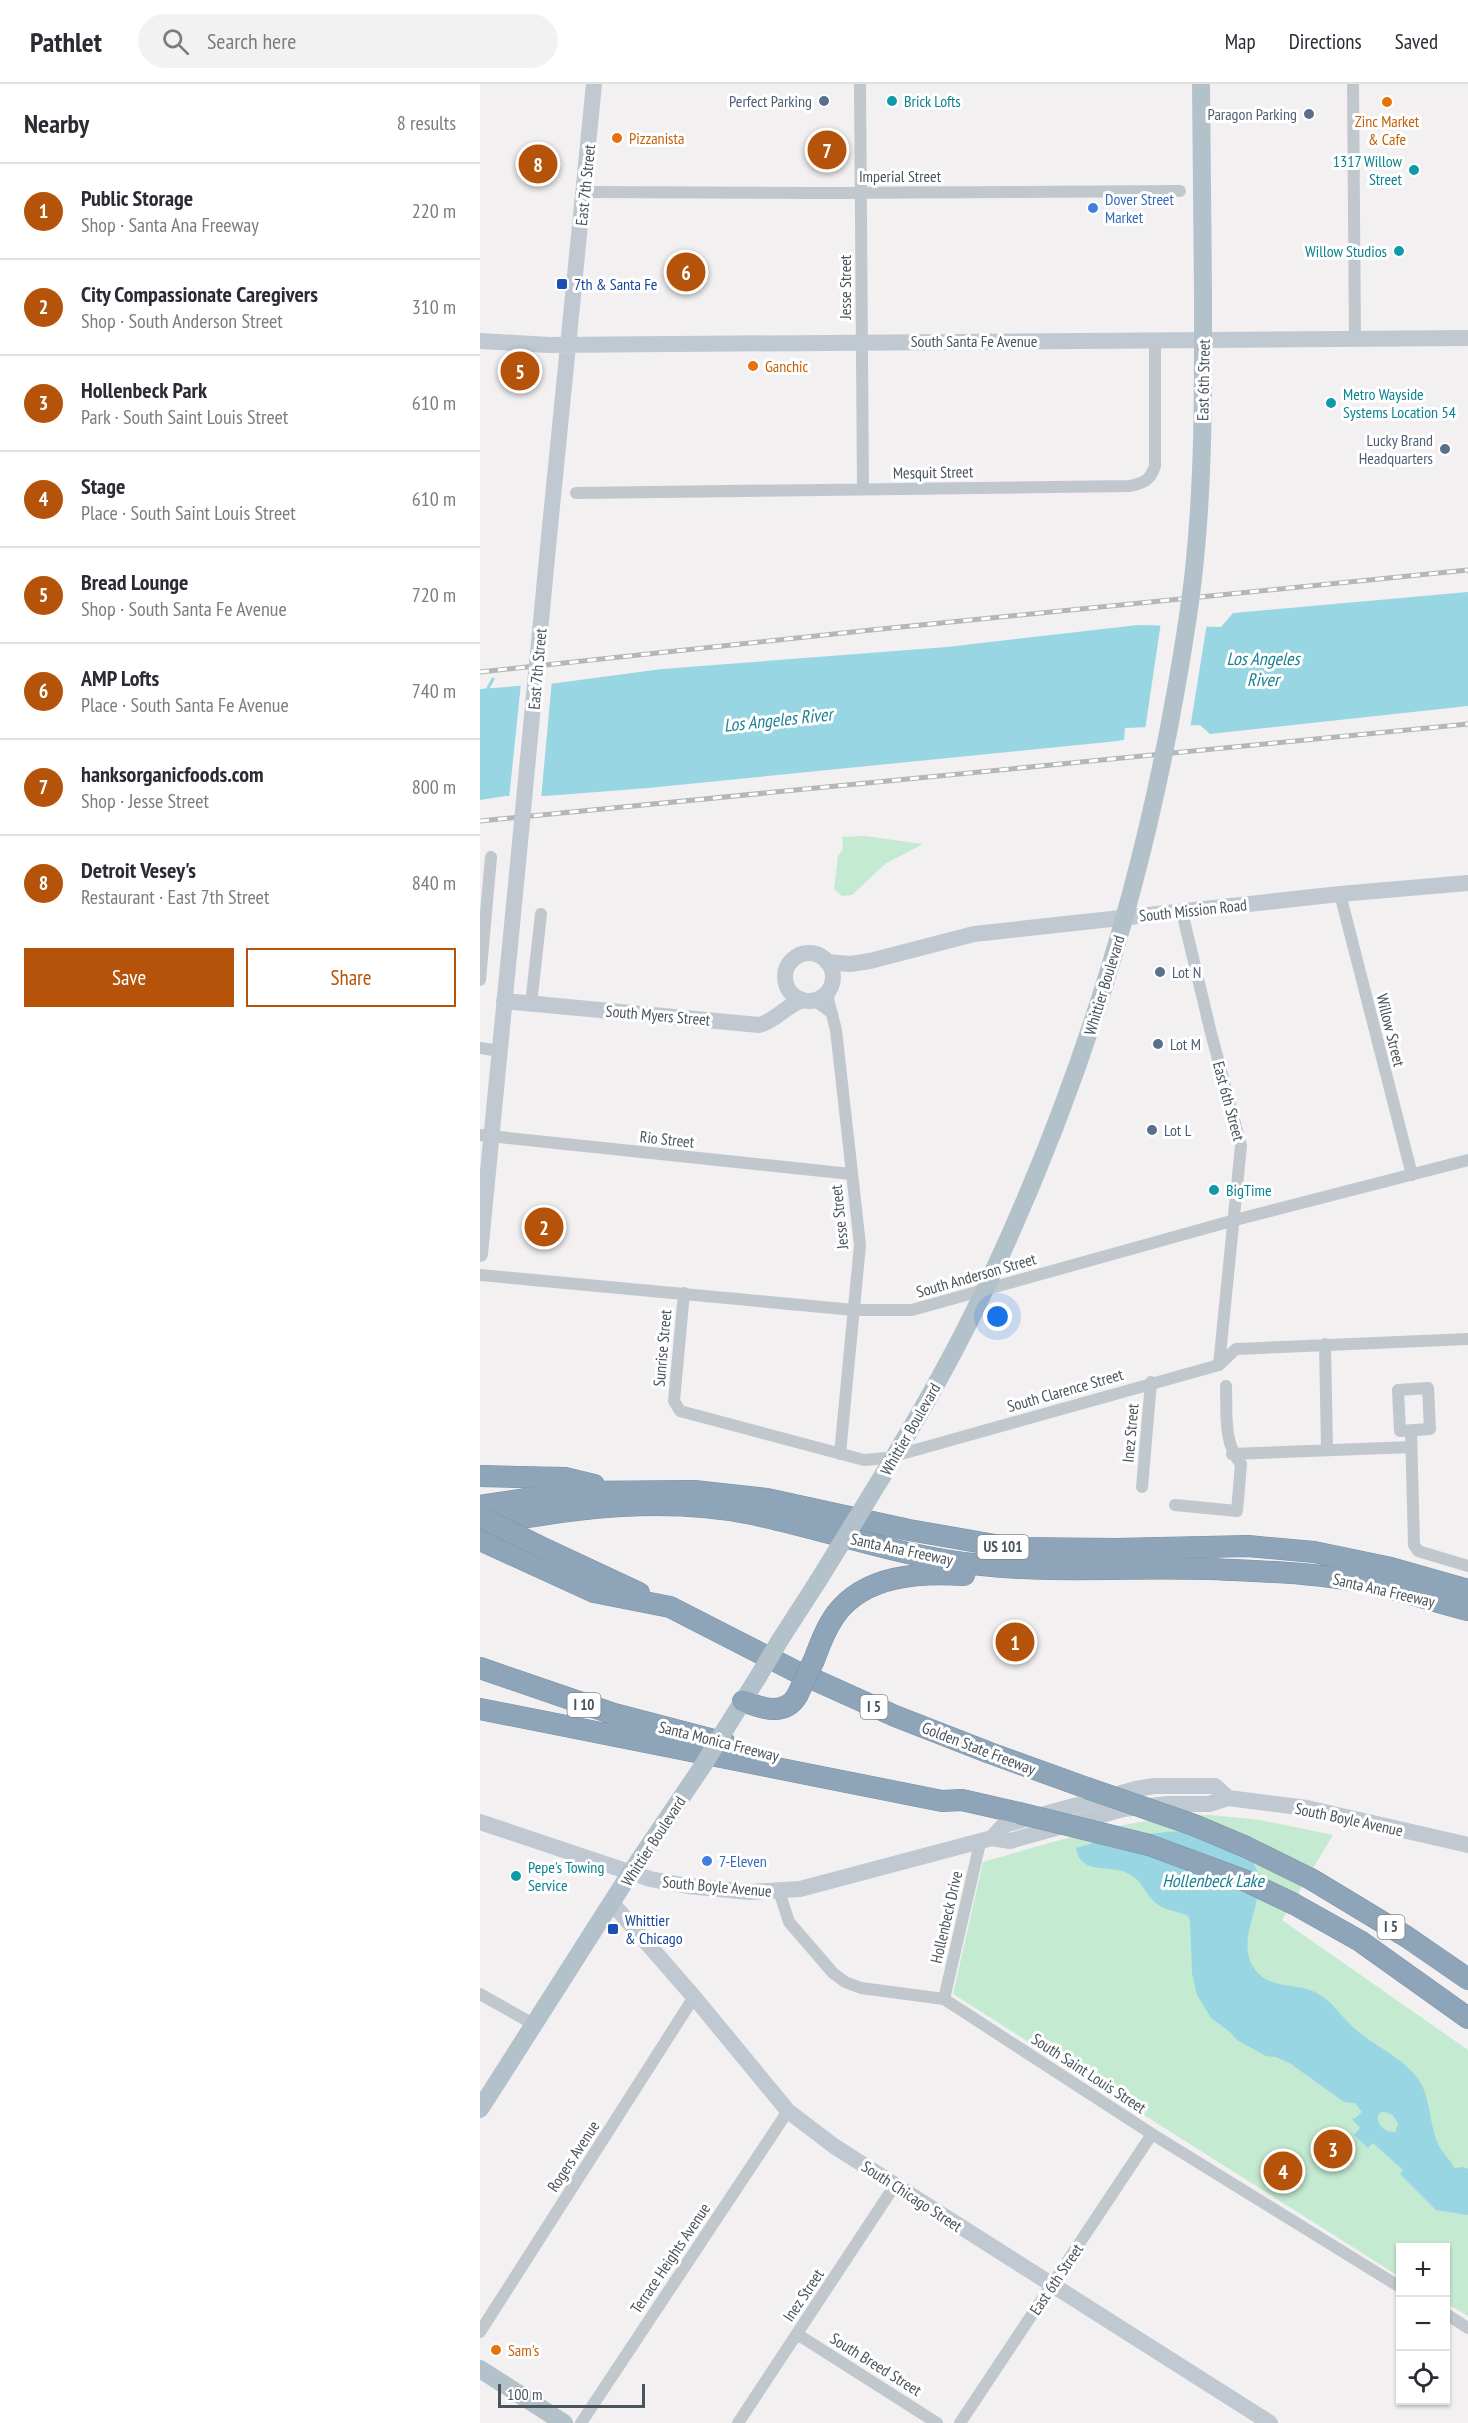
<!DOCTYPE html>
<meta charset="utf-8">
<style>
body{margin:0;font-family:"PT Sans Narrow",sans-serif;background:#f2f2f3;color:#2b2b33}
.controls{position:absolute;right:18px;bottom:18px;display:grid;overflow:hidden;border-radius:0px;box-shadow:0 2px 4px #0004}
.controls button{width:54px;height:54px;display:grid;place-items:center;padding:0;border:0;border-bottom:2px solid #e1e1e2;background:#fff;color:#2b2b33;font:30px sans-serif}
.scale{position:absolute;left:18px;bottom:15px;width:147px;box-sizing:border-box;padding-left:6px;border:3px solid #4a545c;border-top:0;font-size:16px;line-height:21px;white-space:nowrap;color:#4a545c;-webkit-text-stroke:4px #fff;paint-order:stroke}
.you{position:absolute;left:518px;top:1233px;width:21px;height:21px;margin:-15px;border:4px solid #fff;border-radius:50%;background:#1a73e8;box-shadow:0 0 0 9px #1a73e833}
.badge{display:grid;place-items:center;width:39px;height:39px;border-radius:50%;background:#b45309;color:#fff;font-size:20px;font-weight:700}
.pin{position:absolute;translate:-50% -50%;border:3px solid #fff;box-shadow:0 2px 6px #0006}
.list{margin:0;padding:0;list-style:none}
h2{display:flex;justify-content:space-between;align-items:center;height:78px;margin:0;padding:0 24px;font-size:26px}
h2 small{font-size:20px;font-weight:400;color:#7c7c81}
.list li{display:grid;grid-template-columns:39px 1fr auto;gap:18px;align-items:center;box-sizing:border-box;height:96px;padding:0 24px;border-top:2px solid #e1e1e2}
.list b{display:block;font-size:22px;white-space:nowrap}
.list p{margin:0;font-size:20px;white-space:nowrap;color:#7c7c81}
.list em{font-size:20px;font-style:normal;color:#7c7c81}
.actions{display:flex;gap:12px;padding:18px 24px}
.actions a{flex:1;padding:14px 0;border:2px solid #b45309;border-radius:0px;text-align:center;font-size:21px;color:#b45309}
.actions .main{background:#b45309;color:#fff}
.icon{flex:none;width:33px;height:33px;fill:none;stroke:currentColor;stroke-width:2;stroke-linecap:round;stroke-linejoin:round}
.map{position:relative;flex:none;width:988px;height:2339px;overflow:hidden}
header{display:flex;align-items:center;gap:36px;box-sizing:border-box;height:84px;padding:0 30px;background:#fff;border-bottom:2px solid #e1e1e2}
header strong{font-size:28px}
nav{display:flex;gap:33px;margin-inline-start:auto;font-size:21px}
.search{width:420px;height:54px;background:#f2f2f3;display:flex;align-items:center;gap:15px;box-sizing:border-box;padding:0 21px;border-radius:33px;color:#7c7c81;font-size:22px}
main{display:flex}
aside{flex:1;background:#fff}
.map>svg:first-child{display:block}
.green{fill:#c4ead1}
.water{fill:#97d6e2;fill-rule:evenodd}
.pier{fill:#f2f0f1}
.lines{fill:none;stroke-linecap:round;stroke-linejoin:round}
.stream{stroke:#97d6e2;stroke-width:3}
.highway-casing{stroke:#7990a5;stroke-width:22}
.street{stroke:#c0c8cd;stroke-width:12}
.secondary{stroke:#c0c9d1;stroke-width:16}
.primary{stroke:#b3c1cb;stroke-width:18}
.highway{stroke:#8ea5b9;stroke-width:21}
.rail-casing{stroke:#b3b6ba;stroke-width:5}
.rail{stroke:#fff;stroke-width:3;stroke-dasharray:9;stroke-linecap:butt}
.highway-bridge-casing{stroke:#7990a5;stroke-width:22;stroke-linecap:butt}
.secondary-bridge{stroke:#c0c9d1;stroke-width:16}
.primary-bridge{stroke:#b3c1cb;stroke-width:18}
.highway-bridge{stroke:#8ea5b9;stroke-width:21}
.service-dot{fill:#5c6f8a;stroke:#fff;stroke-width:2}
.culture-dot{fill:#0f9aa8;stroke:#fff;stroke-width:2}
.food-dot{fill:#e8710a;stroke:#fff;stroke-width:2}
.shop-dot{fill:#3f7fe0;stroke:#fff;stroke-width:2}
.transit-dot{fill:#1a4fb4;stroke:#fff;stroke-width:2}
.labels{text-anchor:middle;stroke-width:6;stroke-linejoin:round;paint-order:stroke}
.shield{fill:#fff;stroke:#80878d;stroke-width:1.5}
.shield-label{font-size:15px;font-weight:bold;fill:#4a545c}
.service-label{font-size:16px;fill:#4e5e75;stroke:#fff;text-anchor:end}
.culture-label{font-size:16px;fill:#0d838f;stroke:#fff;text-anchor:start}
.food-label{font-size:16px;fill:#c56008;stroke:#fff;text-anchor:start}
.street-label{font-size:16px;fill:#4a545c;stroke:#fff}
.shop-label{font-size:16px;fill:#366cbe;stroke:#fff;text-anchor:start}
.transit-label{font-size:16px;fill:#164399;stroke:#fff;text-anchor:start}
.water-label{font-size:18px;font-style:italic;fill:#1c8195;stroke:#fff}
</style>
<header>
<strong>Pathlet</strong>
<div class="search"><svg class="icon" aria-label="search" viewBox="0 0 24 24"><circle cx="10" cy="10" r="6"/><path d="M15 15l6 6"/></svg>Search here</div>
<nav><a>Map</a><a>Directions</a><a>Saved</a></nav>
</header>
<main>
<aside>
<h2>Nearby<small>8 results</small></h2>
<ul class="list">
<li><span class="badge">1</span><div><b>Public Storage</b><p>Shop · Santa Ana Freeway</p></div><em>220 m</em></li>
<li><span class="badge">2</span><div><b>City Compassionate Caregivers</b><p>Shop · South Anderson Street</p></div><em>310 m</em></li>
<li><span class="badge">3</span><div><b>Hollenbeck Park</b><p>Park · South Saint Louis Street</p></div><em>610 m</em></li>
<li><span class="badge">4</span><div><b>Stage</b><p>Place · South Saint Louis Street</p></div><em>610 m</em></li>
<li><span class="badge">5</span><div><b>Bread Lounge</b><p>Shop · South Santa Fe Avenue</p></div><em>720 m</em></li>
<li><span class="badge">6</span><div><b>AMP Lofts</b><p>Place · South Santa Fe Avenue</p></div><em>740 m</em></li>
<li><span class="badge">7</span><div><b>hanksorganicfoods.com</b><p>Shop · Jesse Street</p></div><em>800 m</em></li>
<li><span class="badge">8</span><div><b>Detroit Vesey's</b><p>Restaurant · East 7th Street</p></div><em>840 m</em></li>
</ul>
<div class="actions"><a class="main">Save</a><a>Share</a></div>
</aside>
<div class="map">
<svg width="988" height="2339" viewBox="0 0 988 2339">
<rect width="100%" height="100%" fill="#f2f0f1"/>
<!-- green -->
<path class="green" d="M385 752 443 760 405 780 372 811 362 812 354 805 358 772 363 765 362 753Z
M731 1731 780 1736 853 1751 802 1836 988 1966V2232L966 2219V2164H920V2193L473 1910 503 1778C577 1757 654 1732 731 1731Z"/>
<!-- water -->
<path class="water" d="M988 508V622L730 650 720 641 645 644 644 656 628 658 168 704 66 712H26L0 716V605L77 599 182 585 467 563 658 541 741 543 753 529Z
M686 1748C699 1748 715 1746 727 1749 751 1756 779 1771 779 1799 779 1829 755 1859 776 1887 790 1905 816 1899 835 1908 852 1916 861 1933 875 1945 894 1962 924 1974 939 1996 951 2015 949 2041 959 2062 963 2070 970 2075 974 2084L983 2083 988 2085V2131L956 2126 920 2090 923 2086 893 2059 888 2064 874 2051 880 2044 871 2034 874 2035 882 2028 875 2019 864 2018 811 1980 796 1973 786 1972 757 1956 750 1948 731 1934 717 1911 712 1889 710 1837 708 1832C698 1827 687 1827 677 1820 664 1810 662 1794 645 1788 625 1781 600 1790 596 1764L626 1755ZM901 2028C910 2028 916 2032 918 2041L915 2048C906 2049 896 2041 898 2031Z"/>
<!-- pier -->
<path class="pier" d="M681 538 727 539 710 645 665 646Z
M72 596 61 715H29L41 599Z"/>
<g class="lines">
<!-- stream -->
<path class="stream" d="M7 606 13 595"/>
<!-- highway casing -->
<g class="highway-casing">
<path id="highway" d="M0 1392 85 1394 114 1401
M0 1422 91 1408 214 1407 287 1415 429 1446 532 1464 636 1465 768 1462 834 1468 911 1484 988 1506
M4 1441C91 1424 184 1412 272 1430 349 1446 423 1474 502 1481 585 1490 668 1481 752 1486 798 1488 846 1490 891 1500 924 1507 956 1518 988 1526
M0 1456 114 1508 190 1523 315 1587 415 1632 510 1669 607 1704
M67 1466 159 1509
M334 1576C340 1560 346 1544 356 1530 385 1491 440 1488 484 1491
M0 1584 134 1630 245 1659
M263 1617C281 1624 304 1633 317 1612
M0 1625 462 1717 482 1716 539 1729
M831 1795 927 1853 988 1895
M814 1820 880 1857 988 1934"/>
</g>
<!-- street -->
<path class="street" d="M380 0 383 405
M873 0 875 255
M104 108 332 109 700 107
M96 409 650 402C663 399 670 397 675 382V256
M860 810 932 1091
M702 828 731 949 761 1062 739 1281
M0 896 11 773
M349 907 348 915 356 946 380 1161 360 1370
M334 916 352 929
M51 920 61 830
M0 964 19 967
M0 1051 371 1090
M0 1191 374 1226H432L755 1136 988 1076
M204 1209 194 1317 200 1327 384 1376 407 1374 739 1281 756 1265 988 1255
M845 1260 847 1366
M948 1304 950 1345 920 1347 918 1306Z
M931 1346 934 1461 938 1467 988 1482
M752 1370 931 1363
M662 1403 671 1298
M695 1421 757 1427 761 1380C743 1359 747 1329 746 1302
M299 1807 309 1838 353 1889 365 1898 381 1904 464 1915 672 2050 920 2203
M0 1910 55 1941
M464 1915 500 1759
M966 2230 988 2244
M0 2248 214 1913
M317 2250 457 2339
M101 2339 308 2027
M258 2339 415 2101
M480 2339 672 2050"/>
<!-- secondary -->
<path class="secondary" d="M0 257 69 261 988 254
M68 463 114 0
M305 893a24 24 0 1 1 48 0a24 24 0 1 1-48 0Z
M347 878 370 880 390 877 494 850 860 810 988 799
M24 917 279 941C296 937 306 921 323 916
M0 1170 39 769
M0 1738 170 1795 208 1802 269 1808 320 1805 512 1754 530 1757 643 1725 688 1720H729L748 1714 827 1724 988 1761
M512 1754 524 1741 656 1705 674 1702H735L748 1714
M132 1819 214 1913 308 2027 354 2062 415 2101 790 2339"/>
<!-- primary -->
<path class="primary" d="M721 0 723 207
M300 1556 338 1497
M246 1644 278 1593
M0 2025 151 1788 222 1683
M0 2285 84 2339"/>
<!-- highway -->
<use href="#highway" class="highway"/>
<!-- rail casing -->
<g class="rail-casing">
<path id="rail" d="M0 588 391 546 988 486
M0 737 988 640"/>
</g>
<!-- rail -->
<use href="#rail" class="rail"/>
<!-- highway-bridge casing -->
<g class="highway-bridge-casing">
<path id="highway-bridge" d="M0 1433 67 1466
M317 1612 334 1576
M607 1704 714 1741 766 1763 831 1795
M539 1729 669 1761 764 1796 814 1820"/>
</g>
<!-- secondary-bridge -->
<path class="secondary-bridge" d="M39 769 68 463"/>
<!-- primary-bridge -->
<path class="primary-bridge" d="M338 1497C392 1409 447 1323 493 1230 589 1034 657 826 695 611 703 566 711 520 715 475 724 386 723 296 723 207
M278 1593 300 1556
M222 1683 246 1644"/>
<!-- highway-bridge -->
<use href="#highway-bridge" class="highway-bridge"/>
</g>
<!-- markers -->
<g class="service-dot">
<circle cx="344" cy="17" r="6"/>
<circle cx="829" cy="30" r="6"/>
<circle cx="965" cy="365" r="6"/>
<circle cx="680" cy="888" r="6"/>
<circle cx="678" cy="960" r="6"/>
<circle cx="672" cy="1046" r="6"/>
</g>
<g class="culture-dot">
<circle cx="412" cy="17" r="6"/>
<circle cx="934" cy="86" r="6"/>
<circle cx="919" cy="167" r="6"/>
<circle cx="851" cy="319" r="6"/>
<circle cx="734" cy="1106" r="6"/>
<circle cx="36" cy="1792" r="6"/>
</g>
<g class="food-dot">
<circle cx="907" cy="18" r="6"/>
<circle cx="137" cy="54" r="6"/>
<circle cx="273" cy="282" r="6"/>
<circle cx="16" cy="2266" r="6"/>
</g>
<g class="shop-dot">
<circle cx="613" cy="124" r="6"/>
<circle cx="227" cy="1777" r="6"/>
</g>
<g class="transit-dot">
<rect x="76" y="194" width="12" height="12" rx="3"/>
<rect x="127" y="1839" width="12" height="12" rx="3"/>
</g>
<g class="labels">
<!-- shield labels -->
<g class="shield">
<rect x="497.5" y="1451" width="51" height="24" rx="4.5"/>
<rect x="87.5" y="1609" width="33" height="24" rx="4.5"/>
<rect x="380.5" y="1611" width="27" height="24" rx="4.5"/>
<rect x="897.5" y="1831" width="27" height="24" rx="4.5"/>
</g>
<g class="shield-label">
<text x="523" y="1468">US 101</text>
<text x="104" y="1626">I 10</text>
<text x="394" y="1628">I 5</text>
<text x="911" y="1848">I 5</text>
</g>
<!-- service labels -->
<g class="service-label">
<text x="332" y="23">Perfect Parking</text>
<text x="817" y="36">Paragon Parking</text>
<text x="953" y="362">Lucky Brand<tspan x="953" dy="18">Headquarters</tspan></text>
<text x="692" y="894" text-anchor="start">Lot N</text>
<text x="690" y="966" text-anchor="start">Lot M</text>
<text x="684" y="1052" text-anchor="start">Lot L</text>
</g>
<!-- culture labels -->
<g class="culture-label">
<text x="424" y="23">Brick Lofts</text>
<text x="922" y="83" text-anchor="end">1317 Willow<tspan x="922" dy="18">Street</tspan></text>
<text x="907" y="173" text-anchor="end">Willow Studios</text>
<text x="863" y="316">Metro Wayside<tspan x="863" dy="18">Systems Location 54</tspan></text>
<text x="746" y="1112">BigTime</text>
<text x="48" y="1789">Pepe's Towing<tspan x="48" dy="18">Service</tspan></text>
</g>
<!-- food labels -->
<g class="food-label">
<text x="907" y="43" text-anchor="middle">Zinc Market<tspan x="907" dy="18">&amp; Cafe</tspan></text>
<text x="149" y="60">Pizzanista</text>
<text x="285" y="288">Ganchic</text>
<text x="28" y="2272">Sam's</text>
</g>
<!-- street labels -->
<g class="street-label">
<text x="420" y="98">Imperial Street</text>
<text transform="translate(105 101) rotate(-84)" y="6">East 7th Street</text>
<text transform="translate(365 203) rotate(-90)" y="6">Jesse Street</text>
<text x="494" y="263">South Santa Fe Avenue</text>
<text transform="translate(723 296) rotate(-89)" y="6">East 6th Street</text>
<text transform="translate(453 388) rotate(-1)" y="6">Mesquit Street</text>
<text transform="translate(57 585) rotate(-85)" y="6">East 7th Street</text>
<text transform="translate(713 826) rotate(-6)" y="6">South Mission Road</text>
<text transform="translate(624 901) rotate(-73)" y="6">Whittier Boulevard</text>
<text transform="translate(178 931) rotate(5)" y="6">South Myers Street</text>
<text transform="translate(911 946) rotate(76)" y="6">Willow Street</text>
<text transform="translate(749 1017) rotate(75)" y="6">East 6th Street</text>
<text transform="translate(187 1055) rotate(6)" y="6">Rio Street</text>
<text transform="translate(359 1133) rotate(-96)" y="6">Jesse Street</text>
<text transform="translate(496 1191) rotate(-16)" y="6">South Anderson Street</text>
<text transform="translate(182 1264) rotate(-85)" y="6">Sunrise Street</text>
<text transform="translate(585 1306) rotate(-16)" y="6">South Clarence Street</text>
<text transform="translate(430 1345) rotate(-60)" y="6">Whittier Boulevard</text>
<text transform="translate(650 1349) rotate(-85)" y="6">Inez Street</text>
<text transform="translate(422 1465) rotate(12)" y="6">Santa Ana Freeway</text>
<text transform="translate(904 1506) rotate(13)" y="6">Santa Ana Freeway</text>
<text transform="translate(239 1657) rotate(14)" y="6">Santa Monica Freeway</text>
<text transform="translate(499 1664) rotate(21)" y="6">Golden State Freeway</text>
<text transform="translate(869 1735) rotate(12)" y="6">South Boyle Avenue</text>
<text transform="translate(173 1757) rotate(-57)" y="6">Whittier Boulevard</text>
<text transform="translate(237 1802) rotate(5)" y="6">South Boyle Avenue</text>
<text transform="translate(466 1833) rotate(-77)" y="6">Hollenbeck Drive</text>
<text transform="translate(609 1989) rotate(33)" y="6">South Saint Louis Street</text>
<text transform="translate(93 2072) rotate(-57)" y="6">Rogers Avenue</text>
<text transform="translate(432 2112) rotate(33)" y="6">South Chicago Street</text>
<text transform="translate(190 2174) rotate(-56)" y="6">Terrace Heights Avenue</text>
<text transform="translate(576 2195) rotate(-56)" y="6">East 6th Street</text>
<text transform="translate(323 2211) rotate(-56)" y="6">Inez Street</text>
<text transform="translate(396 2280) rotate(32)" y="6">South Breed Street</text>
</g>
<!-- shop labels -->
<g class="shop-label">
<text x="625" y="121">Dover Street<tspan x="625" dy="18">Market</tspan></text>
<text x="239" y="1783">7-Eleven</text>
</g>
<!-- transit labels -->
<g class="transit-label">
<text x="94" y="206">7th &amp; Santa Fe</text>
<text x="145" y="1842">Whittier<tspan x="145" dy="18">&amp; Chicago</tspan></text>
</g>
<!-- water labels -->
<g class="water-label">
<text x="783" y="581">Los Angeles<tspan x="783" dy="21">River</tspan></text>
<text transform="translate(298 636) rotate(-6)" y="6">Los Angeles River</text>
<text x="733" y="1803">Hollenbeck Lake</text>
</g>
</g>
</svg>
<div class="controls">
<button>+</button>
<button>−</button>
<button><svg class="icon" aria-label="locate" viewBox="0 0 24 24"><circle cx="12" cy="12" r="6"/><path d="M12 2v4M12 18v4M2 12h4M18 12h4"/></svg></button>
</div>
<div class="scale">100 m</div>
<div class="you"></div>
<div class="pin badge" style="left:535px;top:1558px">1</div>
<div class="pin badge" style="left:64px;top:1143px">2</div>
<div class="pin badge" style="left:853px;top:2065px">3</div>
<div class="pin badge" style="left:803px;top:2087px">4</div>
<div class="pin badge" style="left:40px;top:287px">5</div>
<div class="pin badge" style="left:206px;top:188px">6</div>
<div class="pin badge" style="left:347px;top:66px">7</div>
<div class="pin badge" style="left:58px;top:80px">8</div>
</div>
</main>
